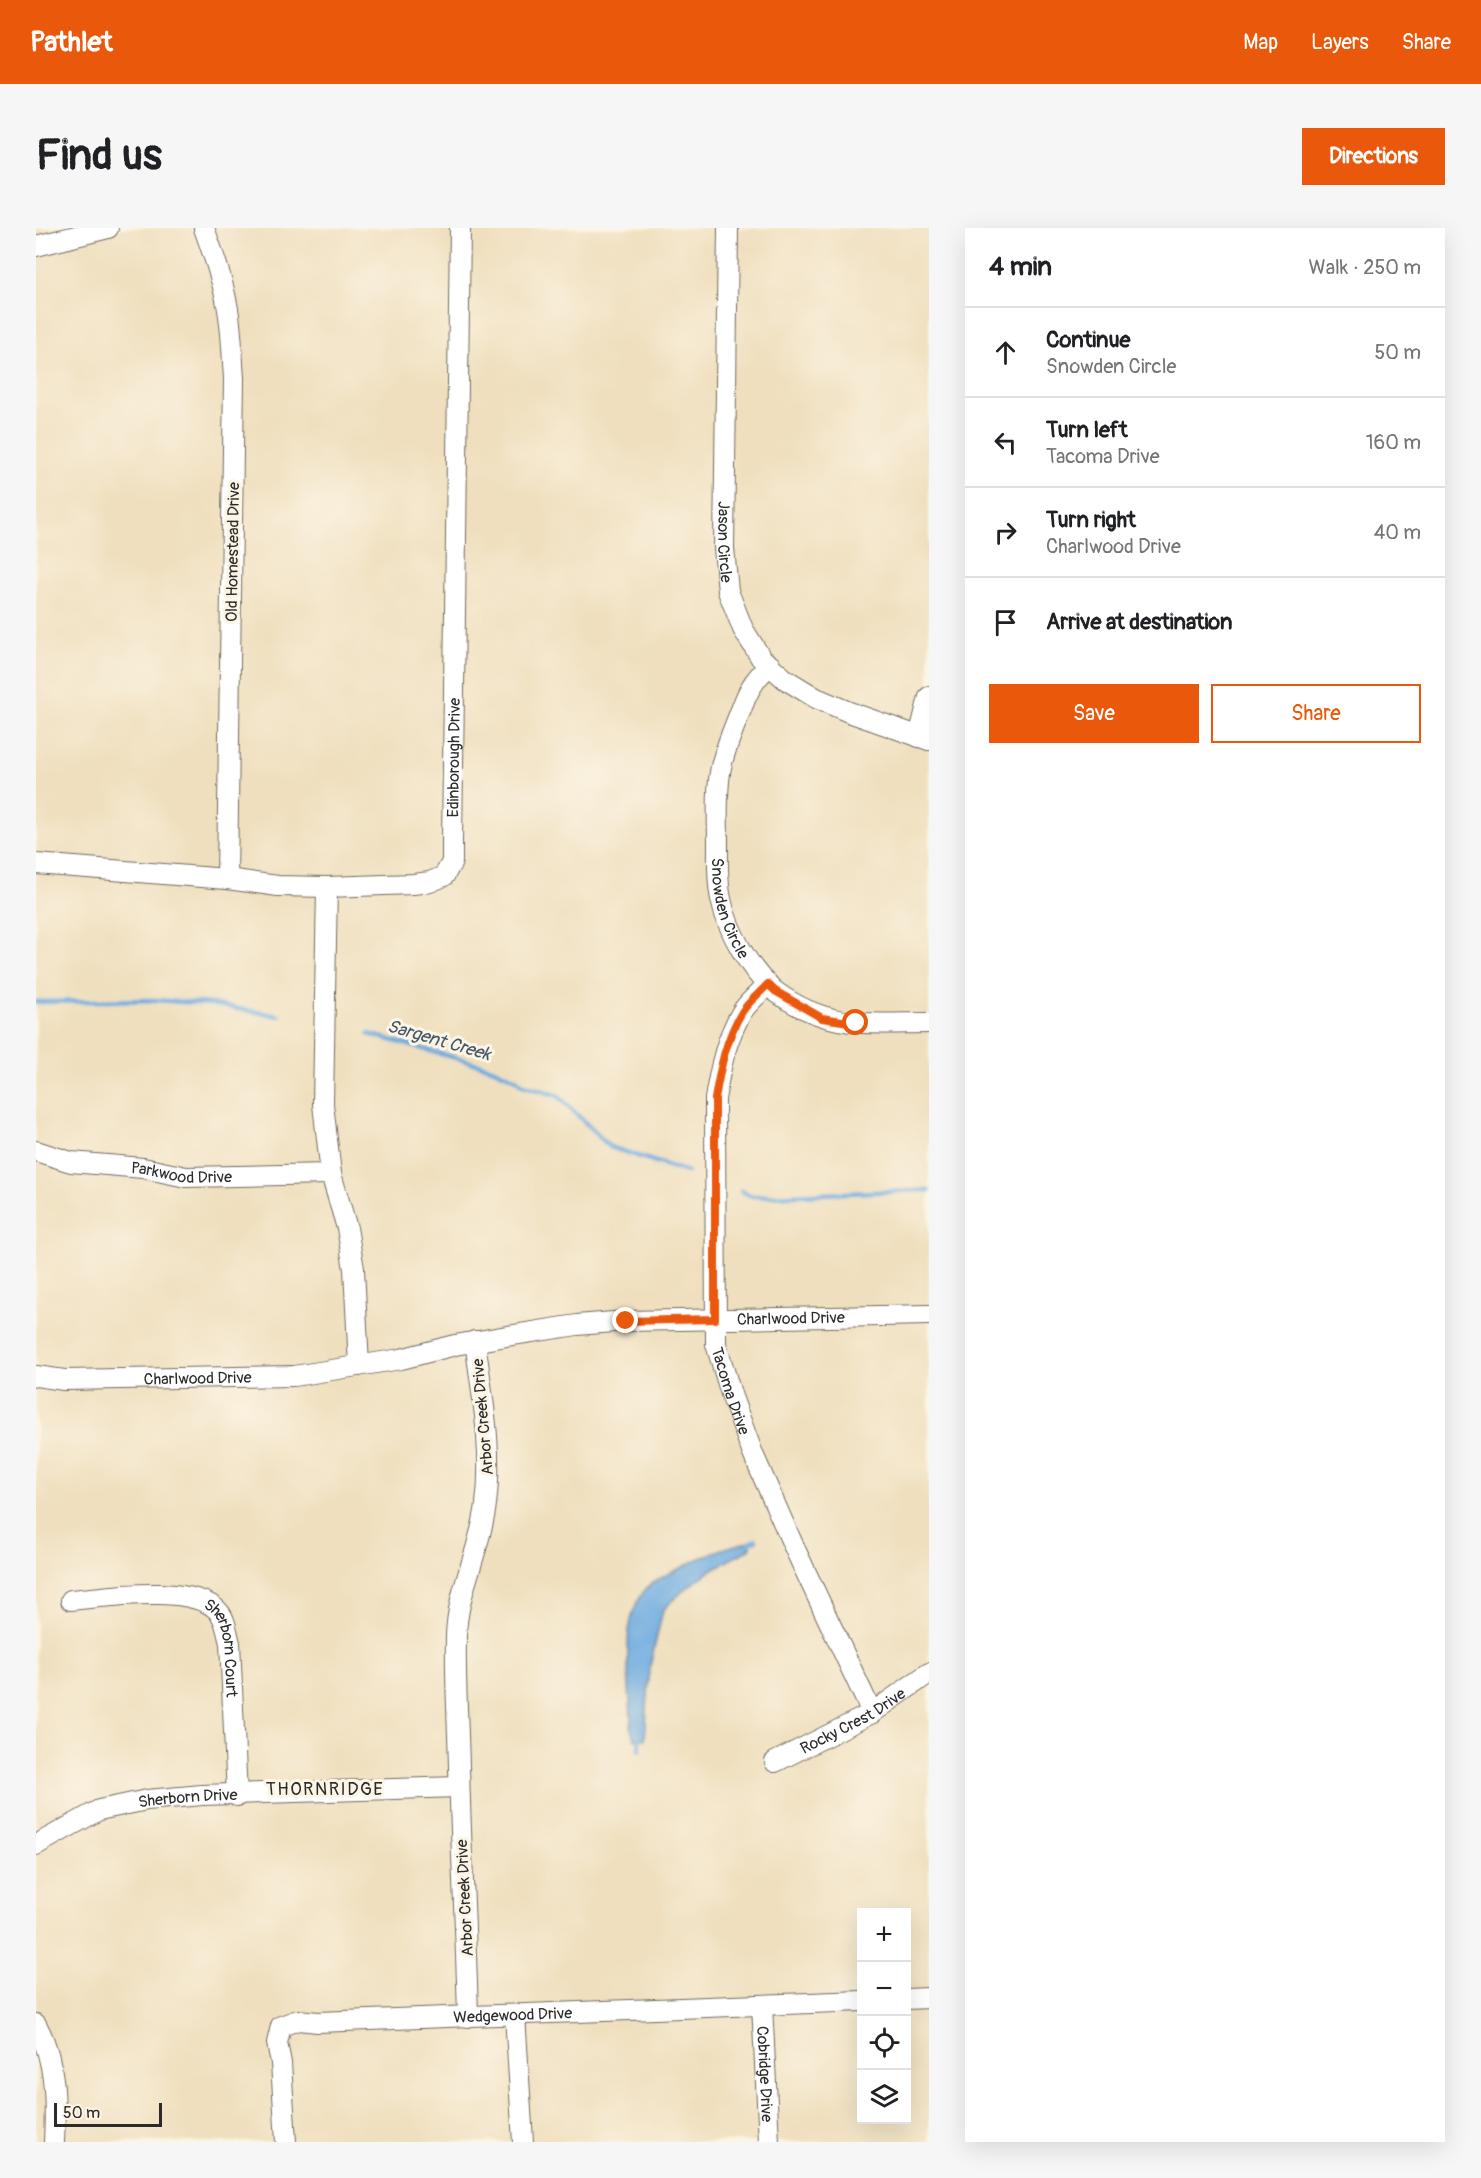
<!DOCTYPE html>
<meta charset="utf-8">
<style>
body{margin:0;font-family:Pangolin,sans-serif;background:#f6f6f6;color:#202124}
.controls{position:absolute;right:18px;bottom:18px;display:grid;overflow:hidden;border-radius:0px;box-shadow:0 6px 24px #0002}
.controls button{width:54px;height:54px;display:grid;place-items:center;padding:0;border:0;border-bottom:2px solid #e0e0e0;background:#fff;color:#202124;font:30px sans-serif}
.scale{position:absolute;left:18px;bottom:15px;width:108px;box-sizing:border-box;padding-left:6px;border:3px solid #2b2b2b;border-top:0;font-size:16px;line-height:21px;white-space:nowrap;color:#2b2b2b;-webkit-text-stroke:4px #fcf5e5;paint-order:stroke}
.stop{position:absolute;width:18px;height:18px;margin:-14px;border:4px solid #ea580c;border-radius:50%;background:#fff}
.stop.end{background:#ea580c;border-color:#fff;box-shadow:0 2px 6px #0008}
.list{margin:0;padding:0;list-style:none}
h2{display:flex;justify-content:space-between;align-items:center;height:78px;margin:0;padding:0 24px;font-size:26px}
h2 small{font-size:20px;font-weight:400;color:#757577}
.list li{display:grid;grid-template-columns:39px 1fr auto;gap:18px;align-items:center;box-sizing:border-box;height:90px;padding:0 24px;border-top:2px solid #e0e0e0}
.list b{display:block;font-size:22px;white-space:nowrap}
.list p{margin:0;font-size:20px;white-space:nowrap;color:#757577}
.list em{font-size:20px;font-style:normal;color:#757577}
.actions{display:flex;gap:12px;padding:18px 24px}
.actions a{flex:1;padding:14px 0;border:2px solid #ea580c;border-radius:0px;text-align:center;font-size:21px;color:#ea580c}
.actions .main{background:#ea580c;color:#fff}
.icon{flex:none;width:33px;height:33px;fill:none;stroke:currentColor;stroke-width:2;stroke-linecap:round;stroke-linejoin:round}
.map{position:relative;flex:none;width:893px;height:1914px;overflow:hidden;border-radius:0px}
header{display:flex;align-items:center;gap:36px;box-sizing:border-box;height:84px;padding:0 30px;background:#ea580c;color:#fff}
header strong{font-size:28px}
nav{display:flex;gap:33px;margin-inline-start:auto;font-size:21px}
.intro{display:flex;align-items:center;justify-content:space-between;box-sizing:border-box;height:144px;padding:0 36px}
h1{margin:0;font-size:42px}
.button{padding:15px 27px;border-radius:0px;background:#ea580c;color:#fff;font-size:21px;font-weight:700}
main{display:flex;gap:36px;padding:0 36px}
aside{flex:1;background:#fff;border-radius:0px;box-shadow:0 6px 24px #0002}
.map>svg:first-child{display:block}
.water{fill:#6dabe0;stroke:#4c6b86;stroke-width:1.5}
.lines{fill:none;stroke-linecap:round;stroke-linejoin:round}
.stream{stroke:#6dabe0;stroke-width:4.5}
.minor-casing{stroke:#706a5e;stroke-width:22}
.minor{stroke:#fff;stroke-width:20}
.route{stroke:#ea580c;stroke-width:8}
.labels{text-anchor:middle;stroke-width:6;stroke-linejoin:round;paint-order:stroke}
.street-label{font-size:16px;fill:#2b2b2b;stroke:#fcf5e5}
.water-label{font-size:18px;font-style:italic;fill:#42586a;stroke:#fcf5e5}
.neighbourhood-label{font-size:18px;letter-spacing:1.5px;fill:#2b2b2b;stroke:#fcf5e5}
</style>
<header>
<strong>Pathlet</strong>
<nav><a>Map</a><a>Layers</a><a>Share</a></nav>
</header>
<div class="intro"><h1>Find us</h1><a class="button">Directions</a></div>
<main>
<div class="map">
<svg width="893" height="1914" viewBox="0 0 893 1914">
<rect width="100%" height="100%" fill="#fcf5e5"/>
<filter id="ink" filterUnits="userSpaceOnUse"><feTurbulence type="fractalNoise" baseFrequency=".0167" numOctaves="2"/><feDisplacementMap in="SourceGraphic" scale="12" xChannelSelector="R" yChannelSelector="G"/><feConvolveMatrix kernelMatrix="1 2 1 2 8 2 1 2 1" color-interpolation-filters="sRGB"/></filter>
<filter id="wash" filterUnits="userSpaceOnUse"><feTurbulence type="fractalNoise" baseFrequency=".008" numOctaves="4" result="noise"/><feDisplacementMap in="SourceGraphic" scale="24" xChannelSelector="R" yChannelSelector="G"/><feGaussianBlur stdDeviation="1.35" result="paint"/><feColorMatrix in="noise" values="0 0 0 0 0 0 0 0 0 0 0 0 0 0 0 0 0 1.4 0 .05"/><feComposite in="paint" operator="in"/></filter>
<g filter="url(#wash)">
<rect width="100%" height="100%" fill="#efdfbe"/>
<!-- water -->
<path class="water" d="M713 1314 715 1318 712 1322 677 1341 648 1362 627 1382 614 1438 609 1511H598L595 1501C596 1460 579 1390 613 1358 622 1350 634 1345 645 1340 667 1328 689 1318 713 1314Z"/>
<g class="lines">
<!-- stream -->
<path class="stream" d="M0 774 119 772 175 776 243 788
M333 806 456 840 480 851 486 857 521 867 574 919 651 944
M705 963 716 968H729L893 962
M714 1315 720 1312
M603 1511 604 1522"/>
</g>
</g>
<g filter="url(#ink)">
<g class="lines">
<!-- minor casing -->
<g class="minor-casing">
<g id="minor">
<path d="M168 0C177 25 186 50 191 76 196 100 196 125 198 150L191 651"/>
<path id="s1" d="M692 0 688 320 692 363 707 401 725 430 749 451 780 470 813 484 893 512"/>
<path d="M0 18 72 0"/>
<path id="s2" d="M734 437C716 453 711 465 703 487 696 504 689 521 685 539 680 564 682 591 682 616 682 634 681 654 685 671 691 702 715 745 740 764 792 802 833 795 893 795"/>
<path d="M883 509 893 469"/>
<path id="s3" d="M0 636 191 651 242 658 291 659 377 656 394 654 408 648 416 634V615L424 0"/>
<path d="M291 659 287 876 295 946 311 1000 318 1041 323 1138"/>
<path id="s4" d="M732 756C724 765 712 774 706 784 690 810 684 841 679 871L680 1116 696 1169 717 1226 758 1319 836 1485"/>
<path id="s5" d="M0 923 35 934 107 940 150 949 295 946"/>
<path id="s6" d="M0 1148 28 1152 258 1148 365 1131 419 1117 471 1108 541 1097 590 1093 893 1087"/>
<path id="s7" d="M35 1372C70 1369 158 1355 183 1384 190 1392 191 1405 194 1415L201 1568"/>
<path id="s8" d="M739 1534 836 1485 893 1445"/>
<path id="s9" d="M0 1617 63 1582 111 1572 166 1567 423 1559"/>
<path d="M870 1771 893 1770"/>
<path id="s10" d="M726 1777 733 1914"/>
<path d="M479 1787 487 1914"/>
<path d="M432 1789C430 1706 425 1623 423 1539 422 1495 419 1452 420 1408 421 1363 445 1321 450 1276 457 1222 446 1167 439 1113"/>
<path d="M0 1796C20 1832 20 1873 18 1914"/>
<path id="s11" d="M250 1914 245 1835 241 1815 245 1798 262 1792 282 1794 826 1773"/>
</g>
</g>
<!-- minor -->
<use href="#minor" class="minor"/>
</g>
</g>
<g class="lines" filter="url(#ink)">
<!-- route -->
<path class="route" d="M590 1093 679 1091V871C684 841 690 810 706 784 712 774 724 765 732 756L739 763 786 790 820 795"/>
</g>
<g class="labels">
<!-- street labels -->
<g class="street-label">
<text dy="6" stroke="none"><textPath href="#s1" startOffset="314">Jason Circle</textPath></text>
<text transform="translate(196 324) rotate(-89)" y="6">Old Homestead Drive</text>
<text dy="6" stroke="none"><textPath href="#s3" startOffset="531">Edinborough Drive</textPath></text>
<text dy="6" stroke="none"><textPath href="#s2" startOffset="258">Snowden Circle</textPath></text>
<text dy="6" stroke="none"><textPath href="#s5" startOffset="148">Parkwood Drive</textPath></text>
<text dy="6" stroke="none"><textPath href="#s6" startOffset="760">Charlwood Drive</textPath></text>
<text dy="6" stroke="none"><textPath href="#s6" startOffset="162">Charlwood Drive</textPath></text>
<text dy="6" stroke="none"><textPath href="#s4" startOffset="424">Tacoma Drive</textPath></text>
<text transform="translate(446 1189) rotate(-95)" y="6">Arbor Creek Drive</text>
<text dy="6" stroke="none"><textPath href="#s7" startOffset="188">Sherborn Court</textPath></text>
<text dy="6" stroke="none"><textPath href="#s8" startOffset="88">Rocky Crest Drive</textPath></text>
<text dy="6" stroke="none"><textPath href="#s9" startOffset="162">Sherborn Drive</textPath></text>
<text transform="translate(428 1670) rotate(-93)" y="6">Arbor Creek Drive</text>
<text dy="6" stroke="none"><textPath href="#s11" startOffset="350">Wedgewood Drive</textPath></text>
<text dy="6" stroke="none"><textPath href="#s10" startOffset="69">Cobridge Drive</textPath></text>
</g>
<!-- water labels -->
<g class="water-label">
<text transform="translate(403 812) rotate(16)" y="6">Sargent Creek</text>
</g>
<!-- neighbourhood labels -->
<g class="neighbourhood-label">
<text x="289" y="1567">THORNRIDGE</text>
</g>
</g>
</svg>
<div class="controls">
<button>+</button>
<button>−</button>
<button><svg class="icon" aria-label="locate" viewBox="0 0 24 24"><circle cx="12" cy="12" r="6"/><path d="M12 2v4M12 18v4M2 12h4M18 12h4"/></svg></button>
<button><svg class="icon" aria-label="layers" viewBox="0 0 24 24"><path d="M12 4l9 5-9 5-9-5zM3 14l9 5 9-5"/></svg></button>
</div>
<div class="scale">50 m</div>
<div class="stop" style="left:820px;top:795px"></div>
<div class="stop end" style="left:590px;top:1093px"></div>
</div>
<aside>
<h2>4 min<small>Walk · 250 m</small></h2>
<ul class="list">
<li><svg class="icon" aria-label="ahead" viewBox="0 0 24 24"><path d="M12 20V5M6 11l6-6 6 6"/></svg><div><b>Continue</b><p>Snowden Circle</p></div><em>50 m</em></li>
<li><svg class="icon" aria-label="left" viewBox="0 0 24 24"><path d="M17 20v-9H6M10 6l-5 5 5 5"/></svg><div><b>Turn left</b><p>Tacoma Drive</p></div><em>160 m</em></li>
<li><svg class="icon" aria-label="right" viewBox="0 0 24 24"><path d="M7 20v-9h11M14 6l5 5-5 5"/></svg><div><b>Turn right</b><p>Charlwood Drive</p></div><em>40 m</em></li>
<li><svg class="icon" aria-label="arrive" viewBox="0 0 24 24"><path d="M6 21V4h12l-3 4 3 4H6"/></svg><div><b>Arrive at destination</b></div></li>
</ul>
<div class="actions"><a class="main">Save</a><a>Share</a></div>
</aside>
</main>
